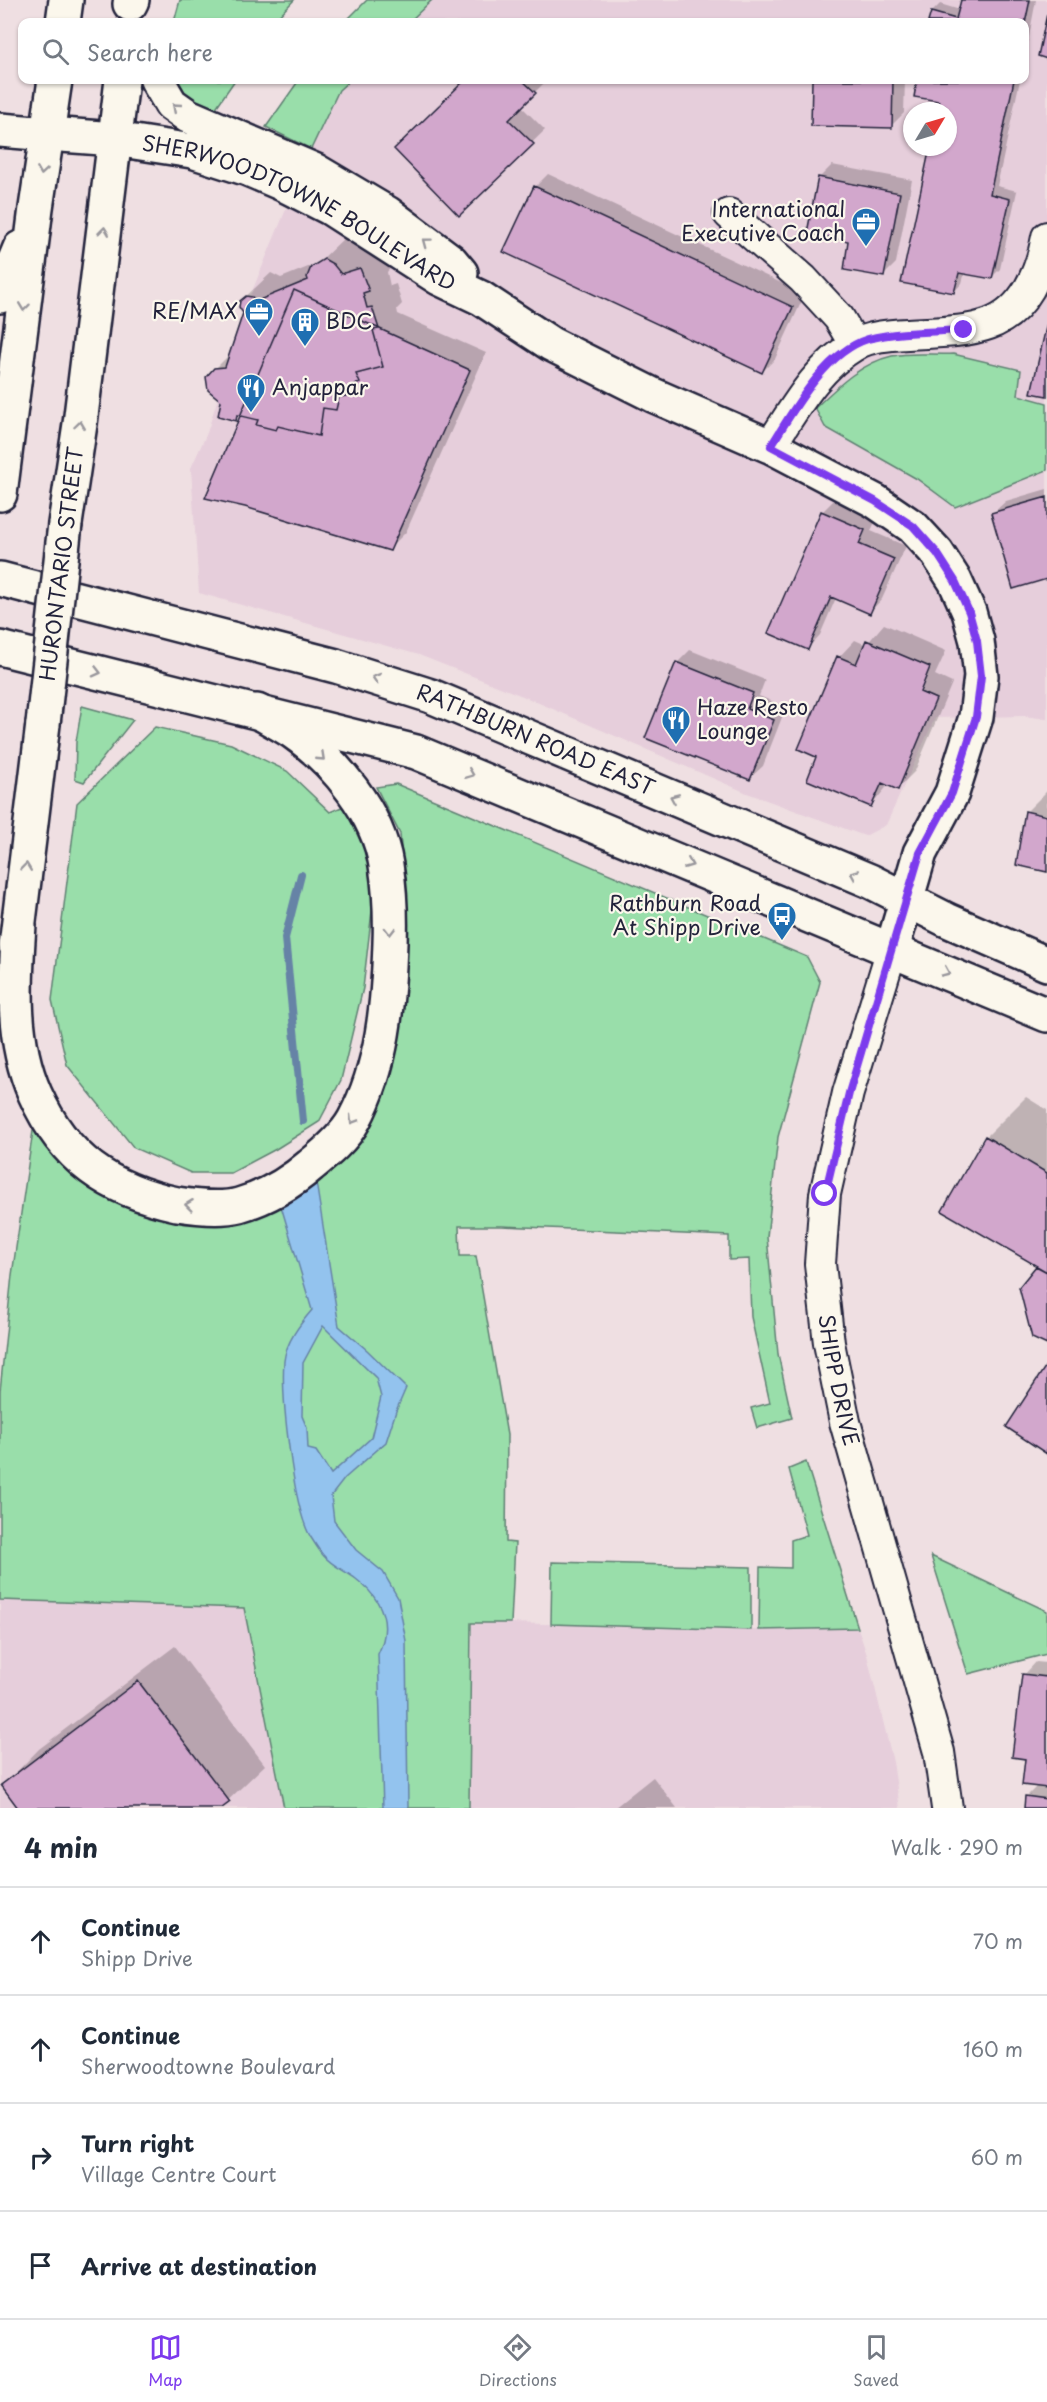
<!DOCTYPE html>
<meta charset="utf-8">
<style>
body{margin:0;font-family:"Playpen Sans",sans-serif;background:#f2f2f3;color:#1f2937}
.compass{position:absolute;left:903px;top:102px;width:54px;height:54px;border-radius:50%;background:#fff;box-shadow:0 2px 4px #0004;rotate:52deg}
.stop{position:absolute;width:18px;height:18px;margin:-14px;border:4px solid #7c3aed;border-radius:50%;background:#fff}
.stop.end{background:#7c3aed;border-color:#fff;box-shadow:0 2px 6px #0008}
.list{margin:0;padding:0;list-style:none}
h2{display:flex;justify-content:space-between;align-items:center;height:78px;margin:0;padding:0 24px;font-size:26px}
h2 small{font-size:20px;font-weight:400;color:#747a83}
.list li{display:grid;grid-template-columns:39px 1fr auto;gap:18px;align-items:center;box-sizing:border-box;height:108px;padding:0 24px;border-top:2px solid #e0e1e3}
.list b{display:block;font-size:22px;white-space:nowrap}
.list p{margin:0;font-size:20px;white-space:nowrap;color:#747a83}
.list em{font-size:20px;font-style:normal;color:#747a83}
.icon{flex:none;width:33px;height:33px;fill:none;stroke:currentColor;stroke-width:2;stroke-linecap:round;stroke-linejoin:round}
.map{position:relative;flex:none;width:1047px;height:1808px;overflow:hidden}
.search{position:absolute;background:#fff;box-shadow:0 2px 4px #0004;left:18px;right:18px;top:18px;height:66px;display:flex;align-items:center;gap:15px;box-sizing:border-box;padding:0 21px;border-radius:12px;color:#747a83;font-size:22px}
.sheet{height:510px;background:#fff}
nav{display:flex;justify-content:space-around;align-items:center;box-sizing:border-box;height:84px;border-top:2px solid #e0e1e3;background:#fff;font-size:16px;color:#747a83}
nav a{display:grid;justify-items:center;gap:3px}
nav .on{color:#7c3aed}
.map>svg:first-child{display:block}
.built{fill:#e6cedb;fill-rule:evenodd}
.green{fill:#99deaa;stroke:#5e8072;stroke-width:1.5}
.water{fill:#93c3ee;stroke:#6683a6;stroke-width:1.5;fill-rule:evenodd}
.shadow{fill:#0003}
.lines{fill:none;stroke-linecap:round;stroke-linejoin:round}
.stream{stroke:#6683a6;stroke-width:8}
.building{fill:#d2a7cc;stroke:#22223b;stroke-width:1.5}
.street-casing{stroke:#22223b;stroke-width:34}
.secondary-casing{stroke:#22223b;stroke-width:38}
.primary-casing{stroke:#22223b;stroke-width:38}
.highway-casing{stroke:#22223b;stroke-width:38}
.street{stroke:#fbf7ec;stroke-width:30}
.secondary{stroke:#fbf7ec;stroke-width:33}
.primary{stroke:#fbf7ec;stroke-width:33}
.highway{stroke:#fbf7ec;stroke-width:33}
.primary-bridge-casing{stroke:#22223b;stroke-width:38;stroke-linecap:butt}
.primary-bridge{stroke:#fbf7ec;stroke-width:33}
.oneway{stroke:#99979c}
.route{stroke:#7c3aed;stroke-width:8}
.labels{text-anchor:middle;stroke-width:4.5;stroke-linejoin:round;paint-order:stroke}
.poi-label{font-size:21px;fill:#22223b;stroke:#fbf7ec;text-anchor:end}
.street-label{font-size:21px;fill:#22223b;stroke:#fbf7ec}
</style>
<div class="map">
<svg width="1047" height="1808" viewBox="0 0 1047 1808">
<rect width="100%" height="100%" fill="#efdfe2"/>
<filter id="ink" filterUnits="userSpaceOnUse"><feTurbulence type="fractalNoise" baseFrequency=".0167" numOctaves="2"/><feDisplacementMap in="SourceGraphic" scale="12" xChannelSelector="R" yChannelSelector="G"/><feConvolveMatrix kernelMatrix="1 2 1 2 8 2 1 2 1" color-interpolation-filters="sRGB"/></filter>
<g filter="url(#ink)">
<!-- built -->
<path class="built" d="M432 0H1047V719L1024 716 935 718 886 825 865 836 747 793 525 697 419 655 199 593 191 468 207 433 248 301 311 149 339 90 350 80H1024V22H409ZM912 111H948V147H912Z
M0 1600 244 1608 284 1808H0Z
M472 1622 751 1630 858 1628 867 1655 893 1762 900 1808H469Z"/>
<!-- green -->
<path class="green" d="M180 0H294L273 22H174Z
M367 0H432L409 22H345Z
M173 80H235L215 109 185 96Z
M299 80H350L339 90 311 149 266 127Z
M953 354 1021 370 1018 395 1047 403V470L955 507 917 479 825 427 815 408C837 387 861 363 892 356 911 352 934 355 953 354Z
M82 706 133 720 84 782 75 779 76 742Z
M155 727 231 744 287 771 330 812 344 806 364 849 375 885 363 988 341 1080 319 1122 276 1149 231 1173H191L134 1148 67 1065 52 1000 77 803Z
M396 784 807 957 820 982 778 1137 767 1237 778 1354 792 1418 757 1428 751 1408 770 1403 751 1317 749 1259 729 1260V1236L502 1226H459L460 1256H476L507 1435 506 1542 515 1543 511 1623H471L469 1808H284L244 1608 0 1600V1391L12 1275 34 1124 51 1148 235 1216 329 1175 361 1131 384 1079 408 933 400 834 376 787Z
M806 1462 858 1628 759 1630 760 1567 791 1568V1540L807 1535 789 1469Z
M931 1556 1047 1611V1654L968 1674Z
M552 1562 751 1567V1630L551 1624Z"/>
<!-- water -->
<path class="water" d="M316 1182 339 1326 367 1350 406 1388 396 1411 386 1442 345 1478 331 1496 334 1521 356 1550 383 1572 398 1598 406 1641 408 1808H383L378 1654C393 1623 382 1599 356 1579 345 1571 331 1565 323 1555 318 1549 314 1542 310 1536 293 1506 281 1397 284 1361 286 1342 300 1324 312 1310L281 1206ZM323 1326 376 1378 381 1397 371 1438 331 1474 316 1451 308 1449 307 1428 302 1416 303 1363Z"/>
<!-- shadow -->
<path class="shadow" d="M962 0H1036L1028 42 1024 45V22H930L932 12 940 4 960 10Z
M467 80H547L521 106 545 130 459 214 396 149Z
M813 80H905L904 113 891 126 812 125Z
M919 80H1020L997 186 1017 191 1000 269 992 277 965 272 962 283 954 292 931 147H948V111H939L941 100 916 96Z
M832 165 912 180 896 263 883 276 850 239 819 178Z
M548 174 805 294 775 359 762 372 505 251 536 186Z
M345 237H352L365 251 384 245 392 266 387 272 390 286 396 284 402 304 397 309 398 314 486 353 406 532 389 549 244 410 235 419 223 400 215 369 231 353 245 313 241 301 271 273 281 278 318 263Z
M1047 489V578L993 513 1006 501Z
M835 499 877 517 871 531 906 546 882 599 870 612 836 598 820 635 808 648 822 512Z
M884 624 946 651 935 675 952 683 915 771 898 788 889 784 871 806 818 756 839 657 855 640 866 645Z
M690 650 765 680 759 696 786 707 763 766 750 778 677 663Z
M1047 791V871L1026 812Z
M1026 1097 1047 1110V1343L1021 1288 1039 1266 986 1137Z
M175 1646 265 1765 220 1808H20L3 1786 39 1749Z
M1036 1662 1047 1663V1808H1025L1026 1797 1038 1785 1027 1757 1024 1675Z
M653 1777 677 1808H614Z"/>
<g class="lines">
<!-- stream -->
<path class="stream" d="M301 875 285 938 303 1121"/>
</g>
<!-- building -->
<path class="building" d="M961 0H1030L1024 28V22H928L931 12 956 19Z
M1047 14V59L1038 56Z
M465 80H522L536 93 509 120 534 144 459 216 394 149Z
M812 80H893L892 128 811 126Z
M917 80H1014L990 194 1010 199 992 279 959 273 954 293 901 283 930 147H948V111H937L939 101 914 97Z
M818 177 900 193 884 277 844 270 848 241 807 233Z
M534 186 793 307 762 373 503 252Z
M324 259 333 264 341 274 360 268 369 291 363 293 367 308 372 307 379 329 373 330 383 367 356 374 360 383 348 387 346 396 339 397 336 410 323 408 319 436 278 426 276 430 256 425 258 420 237 415 236 421 218 416 221 401 208 390 206 377 214 368 225 367 243 313 239 307 240 301 246 296 252 297 257 301 308 280 307 277 311 267Z
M294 290 470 370 390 551 245 507 205 498Z
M1047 323V396L1031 393Z
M1047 497V579L1013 589 991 513Z
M821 511 865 530 859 544 894 559 870 614 831 597 808 650 768 633Z
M866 640 930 667 920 692 936 699 898 790 882 783 871 807 807 780 816 757 798 749 837 656 856 664Z
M676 662 753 693 747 709 774 720 750 780 645 738Z
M1025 811 1047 816V872L1016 865Z
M985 1136 1047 1173V1272L942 1211Z
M1036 1266 1047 1272V1345L1032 1338 1019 1287Z
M1047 1364V1454L1006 1427Z
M1022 1674 1047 1677V1788L1022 1785 1025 1759 1012 1757Z
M138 1681 230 1802 222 1808H18L1 1785Z
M1025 1796 1047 1799V1808H1024Z"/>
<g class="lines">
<!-- street casing -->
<g class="street-casing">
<g id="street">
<path d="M729 214 803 279 839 318 855 345"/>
<path d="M770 446C794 410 816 368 855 345 870 336 890 335 908 334 935 332 964 333 989 324 1025 311 1041 271 1047 237"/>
<path id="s1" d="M892 949 848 1093 825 1194 820 1264 829 1343 845 1422 939 1752 947 1808"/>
</g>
</g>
<!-- secondary casing -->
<g class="secondary-casing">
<g id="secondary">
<path d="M157 80 171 104 188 116 316 171 387 213 451 261 461 273"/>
<path id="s2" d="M48 134 115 139 192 151 248 169 283 184 330 208 439 278 481 298 551 344 653 395 770 446 875 501 913 527 937 553 955 581 969 612 977 641 981 676 976 717 952 793 920 853 892 949"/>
<path id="s3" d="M0 579 336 666 431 696 870 881 947 920 1047 964"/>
<path d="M0 648 416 752 1047 1015"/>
</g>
</g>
<!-- primary casing -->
<g class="primary-casing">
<path id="primary" d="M63 22 66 0
M0 296 20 248
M0 494 36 208 55 80
M65 524 80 424 122 80
M19 925C15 982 11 1040 35 1094 64 1159 109 1190 177 1204 196 1207 220 1210 239 1205 267 1197 289 1184 311 1165 326 1153 344 1138 354 1120 383 1066 388 1004 390 943 391 918 390 891 386 865 378 813 335 761 293 732 281 724 269 718 257 711
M16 946 43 724"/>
</g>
<!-- highway casing -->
<g class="highway-casing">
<path id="highway" d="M130 4 132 0
M0 130 48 134"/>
</g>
<!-- street -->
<use href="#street" class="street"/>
<!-- secondary -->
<use href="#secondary" class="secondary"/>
<!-- primary -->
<use href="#primary" class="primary"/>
<!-- highway -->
<use href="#highway" class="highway"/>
<!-- primary-bridge casing -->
<g class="primary-bridge-casing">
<path id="primary-bridge" d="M43 724 65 524"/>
</g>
<!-- primary-bridge -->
<use href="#primary-bridge" class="primary-bridge"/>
</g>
<!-- one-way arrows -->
<defs><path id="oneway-chevron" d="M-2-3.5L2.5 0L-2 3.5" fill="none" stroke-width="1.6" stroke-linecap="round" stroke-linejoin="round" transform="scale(1.5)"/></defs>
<g class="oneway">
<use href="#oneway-chevron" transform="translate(176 107) rotate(-139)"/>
<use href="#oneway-chevron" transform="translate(42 171) rotate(99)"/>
<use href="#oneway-chevron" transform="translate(104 231) rotate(-83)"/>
<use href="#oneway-chevron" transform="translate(426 242) rotate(-143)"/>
<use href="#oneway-chevron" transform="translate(24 307) rotate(97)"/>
<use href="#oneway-chevron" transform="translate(80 425) rotate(-82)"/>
<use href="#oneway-chevron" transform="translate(97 672) rotate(14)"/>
<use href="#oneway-chevron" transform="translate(376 678) rotate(-162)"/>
<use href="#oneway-chevron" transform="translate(321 757) rotate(43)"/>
<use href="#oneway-chevron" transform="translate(470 774) rotate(22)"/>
<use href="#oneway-chevron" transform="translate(674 798) rotate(-157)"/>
<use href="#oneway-chevron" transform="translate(689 864) rotate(22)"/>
<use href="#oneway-chevron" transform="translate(26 867) rotate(-83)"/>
<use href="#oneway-chevron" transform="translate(854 874) rotate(-157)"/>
<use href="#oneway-chevron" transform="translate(390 931) rotate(90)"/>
<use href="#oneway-chevron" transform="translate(946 972) rotate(23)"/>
<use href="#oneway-chevron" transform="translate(353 1120) rotate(121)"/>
<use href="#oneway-chevron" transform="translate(189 1205) rotate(-173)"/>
</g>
</g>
<g class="lines" filter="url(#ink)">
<!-- route -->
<path class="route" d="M825 1194 849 1093 920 853 952 793 976 717 981 676 977 641 969 612 955 581 937 553 913 526 875 501 771 446C793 411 825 352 868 339 898 331 933 332 964 330"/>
</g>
<!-- icons -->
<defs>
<g id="office-pin" transform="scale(1.5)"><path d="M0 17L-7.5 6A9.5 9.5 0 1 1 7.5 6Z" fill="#1f6fb2" stroke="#fbf7ec"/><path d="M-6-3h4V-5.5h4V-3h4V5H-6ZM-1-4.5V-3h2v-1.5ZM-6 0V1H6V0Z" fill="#fff"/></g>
<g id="building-pin" transform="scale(1.5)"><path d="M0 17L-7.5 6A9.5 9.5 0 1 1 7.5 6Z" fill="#1f6fb2" stroke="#fbf7ec"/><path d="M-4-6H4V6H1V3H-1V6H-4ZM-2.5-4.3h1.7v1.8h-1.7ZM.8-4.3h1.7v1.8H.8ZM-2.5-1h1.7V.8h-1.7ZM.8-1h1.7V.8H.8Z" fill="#fff"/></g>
<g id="restaurant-pin" transform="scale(1.5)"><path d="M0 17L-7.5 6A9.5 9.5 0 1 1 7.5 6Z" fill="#1f6fb2" stroke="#fbf7ec"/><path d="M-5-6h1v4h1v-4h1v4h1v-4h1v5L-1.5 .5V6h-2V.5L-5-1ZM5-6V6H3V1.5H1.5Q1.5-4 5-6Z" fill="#fff"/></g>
<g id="bus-pin" transform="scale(1.5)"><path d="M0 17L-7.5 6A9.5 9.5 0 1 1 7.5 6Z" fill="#1f6fb2" stroke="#fbf7ec"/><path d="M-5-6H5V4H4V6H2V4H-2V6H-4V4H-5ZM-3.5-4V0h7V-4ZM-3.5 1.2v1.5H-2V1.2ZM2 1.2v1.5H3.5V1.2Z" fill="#fff"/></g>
</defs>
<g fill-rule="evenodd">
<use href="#office-pin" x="866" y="222"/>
<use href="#office-pin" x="259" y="312"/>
<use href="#building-pin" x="305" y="322"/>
<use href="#restaurant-pin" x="251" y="388"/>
<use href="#restaurant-pin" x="676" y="720"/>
<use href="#bus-pin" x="782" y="916"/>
</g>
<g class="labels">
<!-- poi labels -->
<g class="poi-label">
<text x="845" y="217">International<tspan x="845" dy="24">Executive Coach</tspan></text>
<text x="238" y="319">RE/MAX</text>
<text x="326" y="329" text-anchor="start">BDC</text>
<text x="272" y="395" text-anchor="start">Anjappar</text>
<text x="697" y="715" text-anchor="start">Haze Resto<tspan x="697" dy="24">Lounge</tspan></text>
<text x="761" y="911">Rathburn Road<tspan x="761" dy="24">At Shipp Drive</tspan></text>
</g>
<!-- street labels -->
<g class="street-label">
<text dy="7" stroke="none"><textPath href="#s2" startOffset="268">SHERWOODTOWNE BOULEVARD</textPath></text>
<text transform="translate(62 564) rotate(-83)" y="7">HURONTARIO STREET</text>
<text dy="7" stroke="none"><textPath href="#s3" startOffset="560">RATHBURN ROAD EAST</textPath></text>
<text dy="7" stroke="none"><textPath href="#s1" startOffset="442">SHIPP DRIVE</textPath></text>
</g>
</g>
</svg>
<svg class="compass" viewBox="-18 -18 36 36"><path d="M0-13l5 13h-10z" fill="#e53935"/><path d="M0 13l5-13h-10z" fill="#747a83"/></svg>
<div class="stop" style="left:825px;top:1194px"></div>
<div class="stop end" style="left:964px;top:330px"></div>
<div class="search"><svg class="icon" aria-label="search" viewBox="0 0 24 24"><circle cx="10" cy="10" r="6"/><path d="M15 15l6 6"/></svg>Search here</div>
</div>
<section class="sheet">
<h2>4 min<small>Walk · 290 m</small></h2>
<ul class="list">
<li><svg class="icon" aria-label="ahead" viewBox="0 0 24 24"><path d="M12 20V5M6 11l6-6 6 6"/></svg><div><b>Continue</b><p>Shipp Drive</p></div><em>70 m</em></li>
<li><svg class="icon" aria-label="ahead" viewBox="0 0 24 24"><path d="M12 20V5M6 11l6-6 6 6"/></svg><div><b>Continue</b><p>Sherwoodtowne Boulevard</p></div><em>160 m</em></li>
<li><svg class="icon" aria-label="right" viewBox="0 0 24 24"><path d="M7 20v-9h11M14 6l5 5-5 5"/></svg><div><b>Turn right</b><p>Village Centre Court</p></div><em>60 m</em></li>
<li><svg class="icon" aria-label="arrive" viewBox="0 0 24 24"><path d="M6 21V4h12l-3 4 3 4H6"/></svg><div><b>Arrive at destination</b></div></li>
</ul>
</section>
<nav>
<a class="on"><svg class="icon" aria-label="map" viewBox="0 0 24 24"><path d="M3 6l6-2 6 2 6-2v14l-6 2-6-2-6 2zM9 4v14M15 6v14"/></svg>Map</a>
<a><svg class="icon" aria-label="directions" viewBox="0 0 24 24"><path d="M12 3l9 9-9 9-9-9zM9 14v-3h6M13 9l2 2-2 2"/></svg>Directions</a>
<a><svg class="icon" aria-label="saved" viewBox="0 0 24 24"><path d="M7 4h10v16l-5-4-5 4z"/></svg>Saved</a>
</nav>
